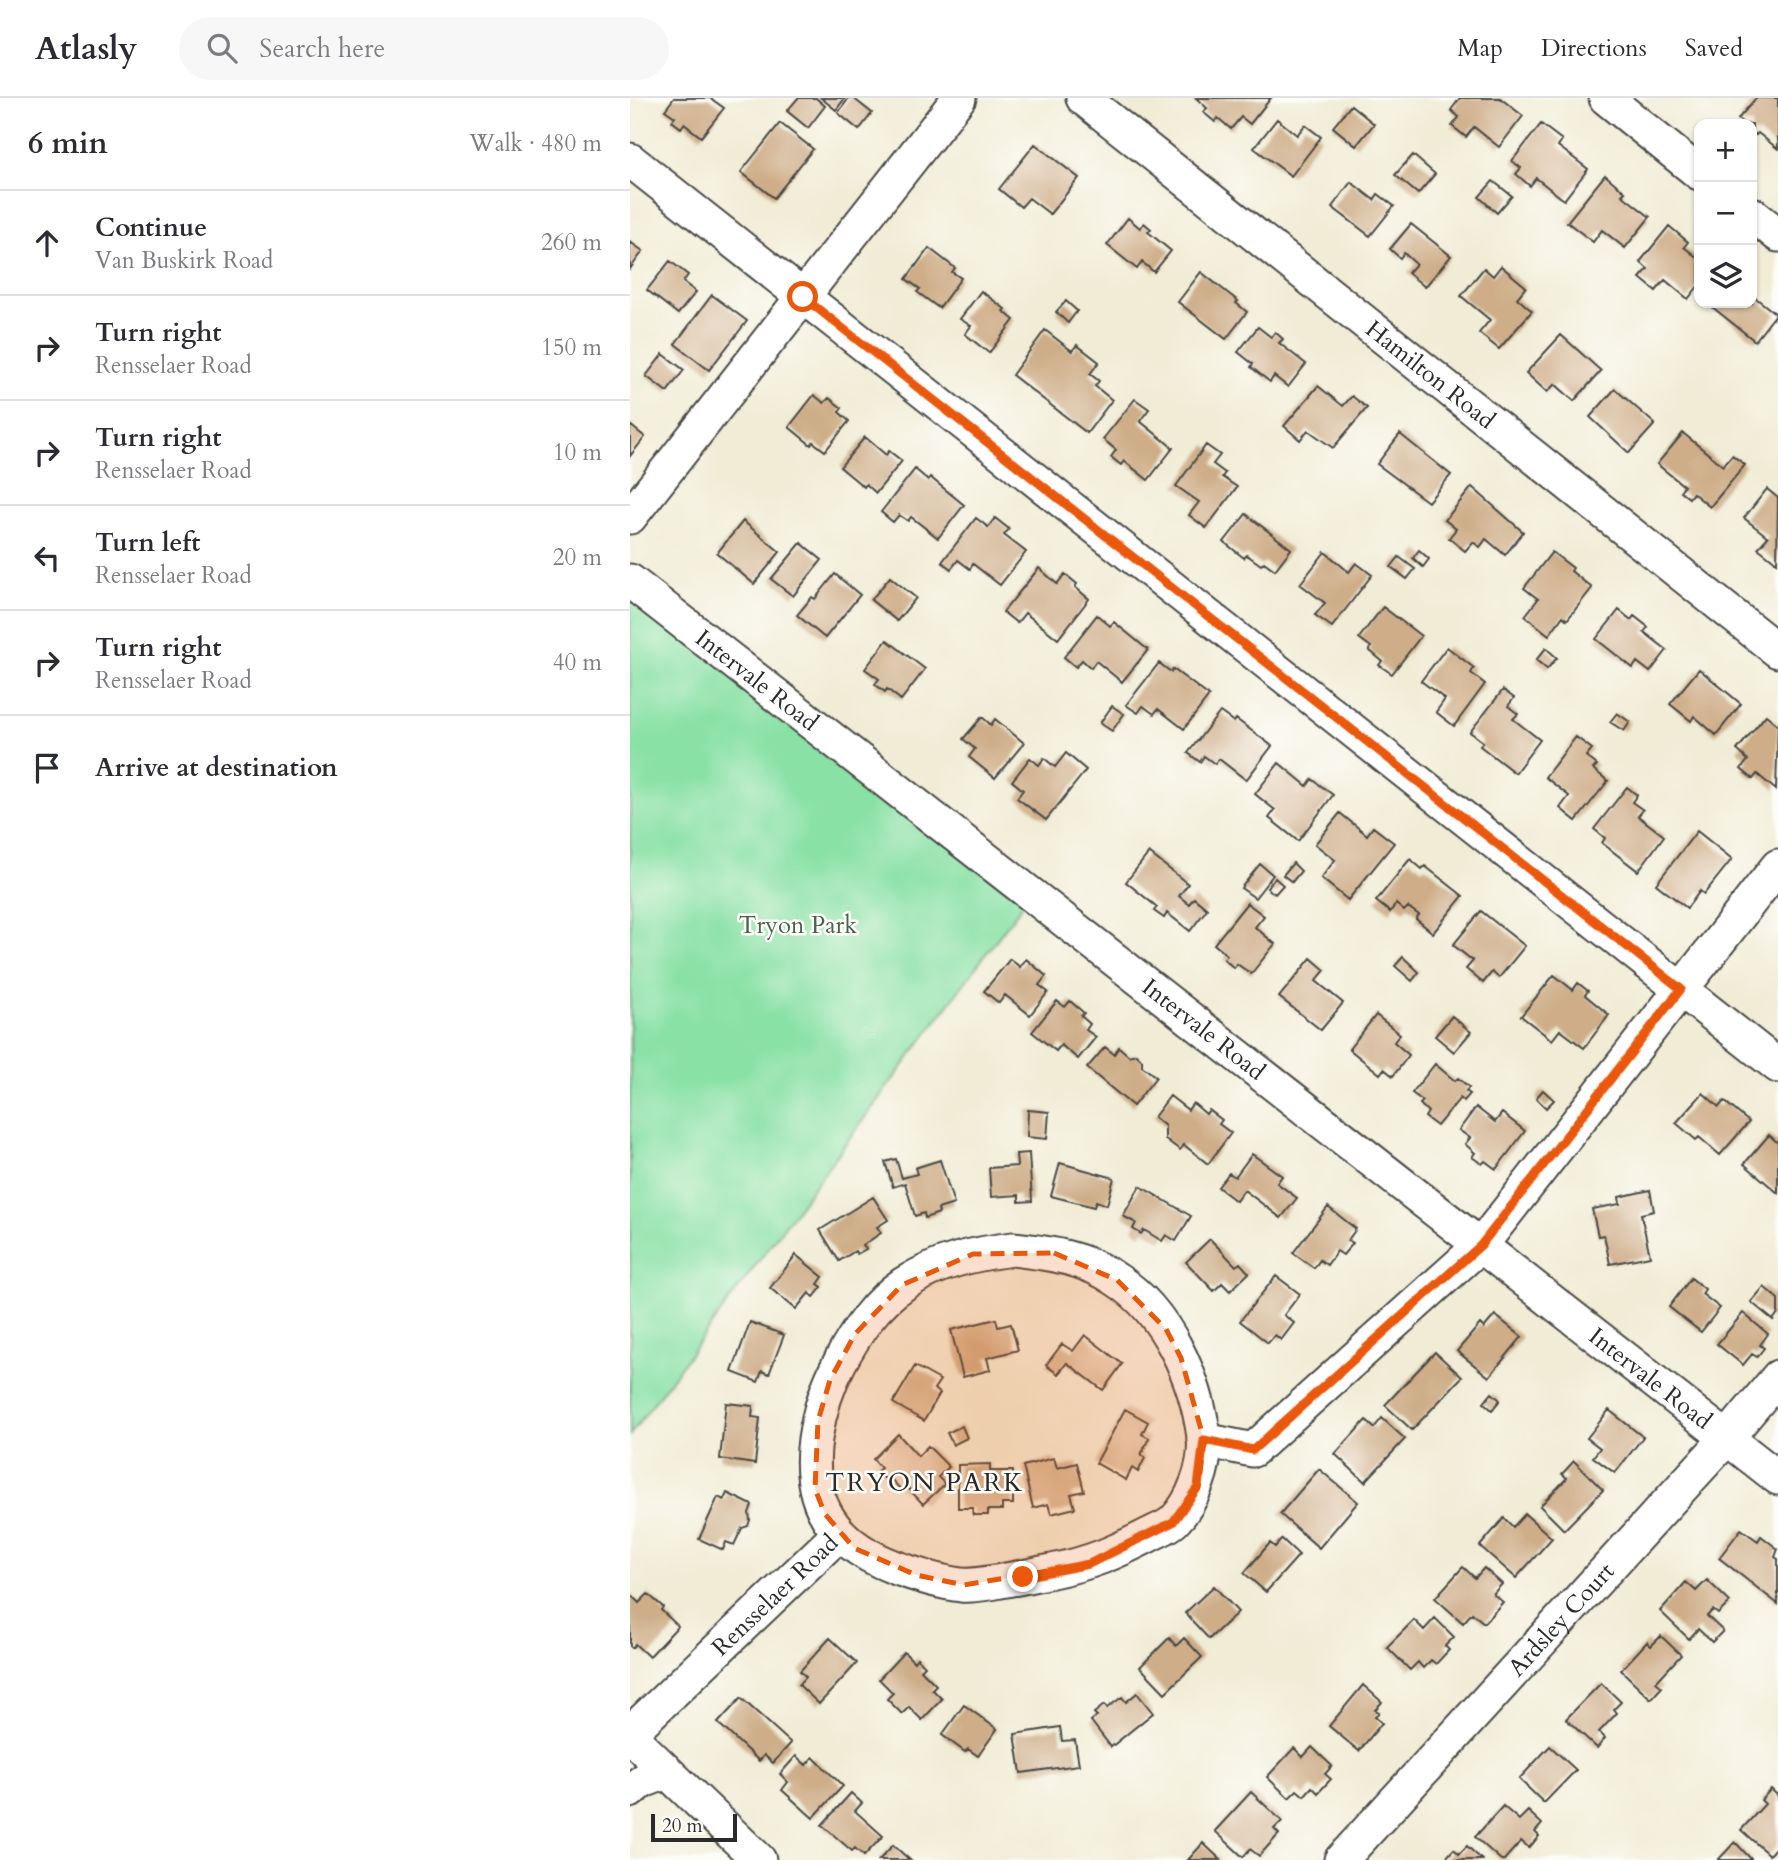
<!DOCTYPE html>
<meta charset="utf-8">
<style>
body{margin:0;font-family:Cardo,serif;background:#f7f7f7;color:#2b2b33}
.controls{position:absolute;right:21px;top:21px;display:grid;overflow:hidden;border-radius:14px;box-shadow:0 2px 5px #0004}
.controls button{width:63px;height:63px;display:grid;place-items:center;padding:0;border:0;border-bottom:2px solid #e1e1e2;background:#fff;color:#2b2b33;font:35px sans-serif}
.scale{position:absolute;left:21px;bottom:18px;width:86px;box-sizing:border-box;padding-left:7px;border:4px solid #2b2b2b;border-top:0;font-size:19px;line-height:24px;white-space:nowrap;color:#2b2b2b;-webkit-text-stroke:5px #fdfcf7;paint-order:stroke}
.stop{position:absolute;width:21px;height:21px;margin:-16px;border:5px solid #ea580c;border-radius:50%;background:#fff}
.stop.end{background:#ea580c;border-color:#fff;box-shadow:0 2px 7px #0008}
.list{margin:0;padding:0;list-style:none}
h2{display:flex;justify-content:space-between;align-items:center;height:91px;margin:0;padding:0 28px;font-size:30px}
h2 small{font-size:23px;font-weight:400;color:#7c7c81}
.list li{display:grid;grid-template-columns:46px 1fr auto;gap:21px;align-items:center;box-sizing:border-box;height:105px;padding:0 28px;border-top:2px solid #e1e1e2}
.list b{display:block;font-size:26px;white-space:nowrap}
.list p{margin:0;font-size:23px;white-space:nowrap;color:#7c7c81}
.list em{font-size:23px;font-style:normal;color:#7c7c81}
.icon{flex:none;width:38px;height:38px;fill:none;stroke:currentColor;stroke-width:2;stroke-linecap:round;stroke-linejoin:round}
.map{position:relative;flex:none;width:1148px;height:1762px;overflow:hidden}
header{display:flex;align-items:center;gap:42px;box-sizing:border-box;height:98px;padding:0 35px;background:#fff;border-bottom:2px solid #e1e1e2}
header strong{font-size:33px}
nav{display:flex;gap:38px;margin-inline-start:auto;font-size:24px}
.search{width:490px;height:63px;background:#f7f7f7;display:flex;align-items:center;gap:18px;box-sizing:border-box;padding:0 24px;border-radius:38px;color:#7c7c81;font-size:26px}
main{display:flex}
aside{flex:1;background:#fff}
.map>svg:first-child{display:block}
.green{fill:#89e1a5;stroke:#5a8668;stroke-width:2}
.building{fill:#cead88}
.lines{fill:none;stroke-linecap:round;stroke-linejoin:round}
.minor-casing{stroke:#494844;stroke-width:37}
.minor{stroke:#fff;stroke-width:33}
.route{stroke:#ea580c;stroke-width:9}
.marked{fill:#e8590c;fill-opacity:0.2;stroke:#e8590c;stroke-width:5;stroke-dasharray:14 9;stroke-linejoin:round}
.labels{text-anchor:middle;stroke-width:5;stroke-linejoin:round;paint-order:stroke}
.street-label{font-size:24px;fill:#2b2b2b;stroke:#fdfcf7}
.park-label{font-size:24px;fill:#476250;stroke:#fdfcf7}
.neighbourhood-label{font-size:26px;letter-spacing:2px;fill:#2b2b2b;stroke:#fdfcf7}
</style>
<header>
<strong>Atlasly</strong>
<div class="search"><svg class="icon" aria-label="search" viewBox="0 0 24 24"><circle cx="10" cy="10" r="6"/><path d="M15 15l6 6"/></svg>Search here</div>
<nav><a>Map</a><a>Directions</a><a>Saved</a></nav>
</header>
<main>
<aside>
<h2>6 min<small>Walk · 480 m</small></h2>
<ul class="list">
<li><svg class="icon" aria-label="ahead" viewBox="0 0 24 24"><path d="M12 20V5M6 11l6-6 6 6"/></svg><div><b>Continue</b><p>Van Buskirk Road</p></div><em>260 m</em></li>
<li><svg class="icon" aria-label="right" viewBox="0 0 24 24"><path d="M7 20v-9h11M14 6l5 5-5 5"/></svg><div><b>Turn right</b><p>Rensselaer Road</p></div><em>150 m</em></li>
<li><svg class="icon" aria-label="right" viewBox="0 0 24 24"><path d="M7 20v-9h11M14 6l5 5-5 5"/></svg><div><b>Turn right</b><p>Rensselaer Road</p></div><em>10 m</em></li>
<li><svg class="icon" aria-label="left" viewBox="0 0 24 24"><path d="M17 20v-9H6M10 6l-5 5 5 5"/></svg><div><b>Turn left</b><p>Rensselaer Road</p></div><em>20 m</em></li>
<li><svg class="icon" aria-label="right" viewBox="0 0 24 24"><path d="M7 20v-9h11M14 6l5 5-5 5"/></svg><div><b>Turn right</b><p>Rensselaer Road</p></div><em>40 m</em></li>
<li><svg class="icon" aria-label="arrive" viewBox="0 0 24 24"><path d="M6 21V4h12l-3 4 3 4H6"/></svg><div><b>Arrive at destination</b></div></li>
</ul>
</aside>
<div class="map">
<svg width="1148" height="1762" viewBox="0 0 1148 1762">
<rect width="100%" height="100%" fill="#fdfcf7"/>
<filter id="ink" filterUnits="userSpaceOnUse"><feTurbulence type="fractalNoise" baseFrequency=".0143" numOctaves="2"/><feDisplacementMap in="SourceGraphic" scale="14" xChannelSelector="R" yChannelSelector="G"/><feConvolveMatrix kernelMatrix="1 2 1 2 8 2 1 2 1" color-interpolation-filters="sRGB"/></filter>
<filter id="wash" filterUnits="userSpaceOnUse"><feTurbulence type="fractalNoise" baseFrequency=".00686" numOctaves="4" result="noise"/><feDisplacementMap in="SourceGraphic" scale="28" xChannelSelector="R" yChannelSelector="G"/><feGaussianBlur stdDeviation="1.57" result="paint"/><feColorMatrix in="noise" values="0 0 0 0 0 0 0 0 0 0 0 0 0 0 0 0 0 1.4 0 .05"/><feComposite in="paint" operator="in"/></filter>
<g filter="url(#wash)">
<rect width="100%" height="100%" fill="#f0ecd5"/>
<!-- green -->
<path class="green" d="M0 483 401 795 0 1337Z"/>
<g id="blocks">
<!-- building -->
<path class="building" d="M44 0H80L94 10 71 39 54 26 51 30 42 23 45 19 35 12Z
M168 0H186L195 8 178 30 157 13Z
M191 0H215L206 12Z
M219 0H223L242 15 229 32 208 15Z
M566 0H641L620 26 611 19 601 31 588 20 585 24 573 14 577 10Z
M830 0H870L893 18 869 49 844 29 836 39 822 28 829 19 821 12Z
M1126 0H1148V51L1128 35 1126 37 1122 33V26H1114L1108 21Z
M721 7 744 26 726 48 703 29Z
M647 21 667 37 675 27 691 39 661 78 624 50Z
M150 25 183 51 144 100 111 74Z
M911 26 932 42 928 48 958 71 934 102 906 80 900 88 886 76 891 70 882 63Z
M405 46 449 80 420 116 399 100 391 109 369 91Z
M783 57 805 76 788 96 765 77Z
M975 77 995 94 992 97 1020 119 995 150 972 132 963 144 937 124Z
M863 83 882 98 867 115 849 99Z
M721 84 744 102 748 96 764 108 740 138 702 109Z
M498 120 510 130 514 125 521 131 518 134 541 153 524 174 512 164 507 171 477 147Z
M781 126 821 158 795 189 778 175 786 166 774 155 770 160 760 151Z
M1039 128 1058 144 1054 149 1069 161V187L1058 201 1035 182 1026 193 1010 180 1018 171 1010 164Z
M0 144 13 153 0 171Z
M299 150 325 170 322 174 331 180 309 210 287 194 290 191 276 181Z
M40 163 58 177 53 184 66 194 48 216 17 192Z
M871 168 896 189 887 200 902 213 869 251 849 235 860 222 831 198 854 170 863 178Z
M571 174 608 203 606 205 617 214 596 241 548 204Z
M351 193 375 211 373 213 384 222 359 255 335 236 341 228 330 221Z
M82 197 117 223 79 272 45 246Z
M1122 197 1146 216 1125 243 1081 208 1083 205H1122Z
M436 203 447 213 438 225 426 214Z
M628 229 641 239 645 234 653 241 649 245 676 266 658 289 644 278 640 284 621 269 623 266 608 254Z
M415 232 442 253 447 247 469 264 460 276 469 283 465 288 482 302 457 335 382 277Z
M931 237 971 273 944 303 925 286 917 294 896 275Z
M33 256 54 272 37 294 16 278Z
M688 288 713 308 722 298 737 310 703 350 678 332 670 342 654 328Z
M985 291 1025 326 999 355 960 319Z
M184 297 194 305 199 300 212 310 209 314 219 323 195 353 183 344 181 347 159 329Z
M505 301 519 311 510 323 543 350 518 382 494 363 491 367 481 359 486 352 473 341Z
M0 327 15 339 0 358Z
M1053 335 1093 368 1102 357 1115 367 1080 409 1063 395 1059 400 1050 393 1054 388 1027 366Z
M770 336 821 377 798 404 747 366Z
M235 339 256 357 259 353 272 363 246 395 236 386 234 389 210 369Z
M576 347 590 357 583 366 595 375 592 379 607 389 576 430 559 417 569 404 546 388Z
M285 371 298 382 300 379 334 407 308 440 281 419 278 423 269 417 263 424 251 414Z
M842 389 893 434 875 457 856 441 850 449 843 444 835 453 819 440 826 431 815 422Z
M1137 391 1148 400 1147 465 1128 450 1138 439 1114 420Z
M616 416 661 451 645 472 634 464 631 467 617 457 614 460 594 444Z
M346 420 358 429 365 420 379 431 374 437 396 454 370 487 343 466 340 471 328 462 321 471 312 464Z
M113 423 150 454 124 486 87 455Z
M171 445 192 462 163 498 141 481Z
M789 452 799 461 793 469 783 460Z
M695 454 719 474 726 465 742 477 702 529 685 517 695 505 670 486Z
M922 454 943 470 941 473 962 490 937 522 933 518 919 537 895 518 908 501 894 490Z
M769 459 785 471 777 481 761 469Z
M409 470 427 486 435 476 447 486 445 489 459 501 428 541 395 515 387 525 373 514Z
M205 476 230 497 195 540 167 517 182 499 185 501Z
M260 479 286 500 267 523 241 502Z
M753 509 791 538 762 576 749 567 752 563 739 552 741 549 729 540Z
M989 512 1001 522 1004 518 1018 529 1014 534 1037 552 1020 574 1007 564 1003 570 966 541Z
M467 517 480 528 484 524 518 552 492 584 466 563 461 570 452 562 446 569 434 559Z
M257 542 295 571 271 602 257 591 255 594 245 586 249 581 235 571Z
M817 549 844 570 841 575 855 586 824 628 806 614 815 601 791 583Z
M916 550 927 560 917 571 906 562Z
M529 565 541 574 543 571 579 598 554 631 528 611 524 616 513 608 508 615 496 607Z
M1069 571 1111 606 1086 637 1064 618 1061 623 1040 606Z
M873 592 884 600 878 608 888 616 883 621 910 642 885 675 850 648 853 644 840 634Z
M482 608 494 616 482 633 470 625Z
M590 614 604 624 606 621 642 648 616 682 589 661 585 666 574 658 570 664 558 655Z
M987 615 1000 624 994 633 980 624Z
M1136 617 1148 627 1146 692 1127 676 1123 681 1111 671 1118 662 1107 652Z
M352 619 361 627 365 621 394 645 365 680 339 659 345 651 333 641Z
M946 639 962 651 956 658 967 667 963 671 978 683 946 723 930 710 939 698 915 679Z
M436 655 456 672 416 722 387 700 393 692 382 683 400 660 409 667 414 660 425 669Z
M649 665 677 688 682 681 703 697 668 743 639 720 645 712 625 696Z
M997 689 1007 697 1002 704 1013 712 1008 718 1034 738 1008 773 972 745 975 740 964 731Z
M710 715 737 737 743 729 764 745 718 802 691 780 705 762 685 746Z
M1067 733 1102 761 1074 796 1070 793 1057 810 1026 786Z
M519 755 558 786 549 798 559 806 564 800 577 811 560 833 537 815 534 820 524 813 527 809 496 784Z
M780 761 792 771 795 768 833 798 803 835 786 821 789 817 778 809 774 813 766 806 760 814 746 803Z
M663 765 671 773 662 784 653 777Z
M630 766 643 777 625 800 611 790Z
M645 780 653 787 645 796 637 790Z
M617 805 634 818 625 829 645 846 621 876 607 866 604 870 594 861 597 857 584 846Z
M851 813 895 848 869 880 862 874 853 885 836 871 843 863 823 847Z
M773 859 789 874 782 883 765 868Z
M681 860 695 872 686 883 713 905 691 932 649 899Z
M380 861 390 869 396 861 416 878 409 887 418 894 400 917 375 897 369 905 354 893Z
M924 877 943 892 948 885 958 893 955 897 979 917 954 950 930 932 922 942 891 918Z
M427 903 435 909 440 903 454 915 451 918 460 926 456 932 466 939 448 961 431 947 426 953 402 934Z
M746 917 770 936 764 944 779 957 763 978 754 971 750 976 719 951Z
M822 918 841 934 824 954 805 938Z
M475 949 484 956 489 949 499 958 506 956 512 962V968L526 979 503 1008 457 970Z
M805 966 825 983 828 980 839 989 836 993 840 996 834 1003 830 1000 807 1028 795 1019 798 1014 790 1006 793 1003 782 995Z
M913 992 924 1002 916 1010 906 1000Z
M1073 995 1089 1009 1094 1003 1119 1024 1090 1057 1069 1039 1066 1042 1046 1025Z
M540 998 558 1012 563 1005 576 1016 579 1012 592 1022 589 1026 601 1035 578 1066 554 1047 550 1052 535 1041V1028L524 1019Z
M846 1009 865 1024 872 1015 895 1033 866 1071 855 1063 852 1066 842 1059 845 1055 835 1046 840 1040 829 1032Z
M398 1012 419 1014 417 1041 397 1039Z
M1139 1037 1148 1045V1095L1114 1066Z
M399 1055 402 1103 389 1104V1097L361 1099 359 1070 387 1068 386 1056Z
M622 1056 652 1078 647 1085 667 1100 651 1120 614 1092 606 1103 588 1089 599 1075 605 1079Z
M266 1061 272 1080 287 1076 285 1070 310 1062 324 1106 308 1111 309 1115 295 1120 294 1115 285 1118 275 1085 263 1089 255 1064Z
M430 1065 484 1080 477 1107 466 1103 464 1109 421 1098Z
M510 1088 561 1118 546 1143 536 1137 532 1143 514 1132 511 1136 503 1131 506 1125 493 1118Z
M1020 1092 1024 1113 1011 1116 1020 1158 980 1166 974 1137 968 1138 962 1111 990 1106 989 1099Z
M243 1099 258 1122 247 1129 251 1135 233 1147 236 1151 227 1156 225 1153 209 1163 190 1132Z
M698 1109 726 1131 718 1142 723 1145 713 1157 707 1153 697 1167 690 1162 684 1170 663 1155Z
M580 1141 606 1168 610 1165 619 1175 600 1193 592 1185 584 1193 556 1164Z
M166 1157 193 1179 188 1186 192 1189 184 1199 179 1195 166 1211 140 1190Z
M646 1178 670 1196 654 1217 664 1225 651 1242 645 1237 638 1245 610 1223Z
M1061 1180 1075 1191 1072 1196 1090 1210 1071 1234 1039 1209Z
M1134 1189 1148 1201V1215L1143 1222 1121 1204Z
M1113 1215 1138 1236 1130 1247 1134 1250 1127 1259 1122 1256 1113 1267 1087 1246Z
M865 1217 892 1239 859 1279 827 1253 850 1226 854 1230Z
M366 1221 368 1229 381 1226 388 1252 357 1260 360 1272 333 1279 321 1232Z
M120 1224 154 1237 139 1276 132 1273 128 1284 102 1274Z
M455 1237 492 1266 473 1292 437 1265 428 1276 416 1267 432 1246 443 1253Z
M805 1254 832 1279 782 1332 755 1307Z
M285 1268 310 1282 304 1291 310 1295 294 1323 263 1305Z
M862 1295 870 1302 862 1312 854 1305Z
M96 1305 123 1308 122 1319 130 1320 125 1366 90 1361Z
M495 1311 518 1324 512 1336 519 1340 511 1357 515 1360 508 1374 502 1370 496 1382 466 1365Z
M979 1312 1013 1339 985 1375 963 1359 970 1350 957 1340Z
M752 1320 775 1341 735 1384 705 1356 736 1322 744 1330Z
M332 1328 337 1340 323 1347 317 1335Z
M268 1336 288 1358 298 1348 319 1369 308 1379 315 1386 293 1406 278 1390 273 1394 260 1380 257 1383 247 1373 251 1370 243 1361Z
M424 1360 427 1370 447 1365 454 1393 441 1396 445 1410 421 1416 418 1406 403 1410 393 1368Z
M944 1363 973 1392 934 1432 910 1408 937 1380 932 1376Z
M360 1366V1373H383V1406H372V1412H358V1417H343V1410H328V1367Z
M689 1371 728 1404 689 1450 650 1416Z
M97 1395 122 1407 119 1415 120 1422 118 1428 112 1430 104 1447 96 1444 93 1452 69 1441 88 1399 94 1402Z
M895 1416 922 1440 886 1480 850 1448 874 1420 883 1429Z
M1111 1431 1128 1443 1131 1438 1148 1451 1145 1459 1148 1461V1506L1089 1460Z
M652 1441 669 1457 636 1494 614 1475 640 1445 645 1449Z
M833 1469 845 1480 854 1470 872 1486 863 1496 873 1504 854 1525 842 1515 833 1525 805 1500Z
M1077 1482 1100 1504 1088 1516 1083 1512 1077 1518 1093 1533 1082 1544 1068 1531 1059 1541 1030 1513 1056 1484 1066 1493Z
M584 1488 608 1514 579 1541 555 1515Z
M0 1496 9 1505 18 1496 33 1509 31 1512 48 1528 19 1559 5 1546 2 1550 0 1548Z
M805 1520 824 1539 815 1548 819 1552 806 1566 801 1562 793 1570 788 1564 780 1572 757 1549 784 1522 794 1532Z
M1031 1538 1051 1557 1026 1584 1032 1589 1021 1601 991 1572 1017 1544 1021 1548Z
M200 1540 227 1565 189 1606 169 1587 176 1579 170 1573Z
M539 1540 546 1548 554 1540 572 1559 535 1595 510 1569Z
M274 1554 284 1564 287 1560 295 1568 291 1572 306 1587 302 1591 312 1601 292 1622 279 1609 272 1616 257 1601 263 1595 249 1581Z
M971 1585 991 1604 984 1611 987 1615 969 1634 975 1640 967 1650 936 1621Z
M733 1587 752 1604 745 1612 749 1614 745 1619 752 1625 729 1653 699 1628Z
M507 1595 523 1615 481 1649 461 1623 467 1618 464 1615 474 1607 477 1610 492 1599 496 1604Z
M111 1600 161 1645 143 1665 134 1657 129 1663 88 1625Z
M334 1607 367 1631 348 1658 338 1651 335 1654 312 1637Z
M430 1629 432 1643 445 1642 449 1667 391 1675 385 1636Z
M920 1648 946 1672 914 1705 889 1681Z
M682 1649 702 1668 695 1676 701 1681 688 1695 682 1689 674 1698 667 1692 659 1700 637 1679 664 1650 673 1659Z
M166 1658 176 1667 183 1659 213 1688 183 1720 152 1692 158 1684 150 1676Z
M1141 1691 1148 1698V1747L1139 1757 1111 1732 1135 1706 1131 1702Z
M621 1694 652 1723 644 1731 649 1736 629 1758 620 1751 613 1759 585 1733Z
M221 1695 232 1705 225 1713 253 1738 234 1758 225 1750 222 1753 192 1727Z
M873 1708 889 1722 898 1713 912 1726 905 1734 909 1738 899 1750 891 1743 874 1762H871L845 1739Z
M1105 1744 1122 1762H1088Z
M573 1745 591 1762H558Z
M263 1747 280 1762H249Z
M837 1748 852 1762H814L824 1751 829 1756Z"/>
</g>
</g>
<g filter="url(#ink)">
<use href="#blocks" fill-opacity="0" stroke="#494844" stroke-width="2"/>
<g class="lines">
<!-- minor casing -->
<g class="minor-casing">
<g id="minor">
<path id="s1" d="M453 0 1148 553"/>
<path d="M976 0 1069 75"/>
<path d="M0 62 1148 968"/>
<path d="M1122 116 1148 137"/>
<path d="M0 419 329 0"/>
<path id="s2" d="M0 483 1148 1380"/>
<path d="M383 1151C420 1155 456 1160 487 1182 537 1214 566 1281 574 1339 577 1367 563 1404 544 1423 538 1429 526 1433 519 1437 484 1455 461 1465 422 1473 400 1477 351 1489 331 1487 308 1484 286 1477 264 1469 204 1446 176 1406 185 1341 189 1314 197 1288 210 1264 226 1234 245 1205 275 1185 311 1163 342 1156 383 1151Z"/>
<path d="M574 1342 623 1352 851 1147 1148 768"/>
<path id="s3" d="M0 1635 209 1436"/>
<path d="M0 1638 129 1762"/>
<path d="M0 1693 13 1683 37 1674"/>
<path id="s4" d="M711 1762 1097 1340 1148 1279"/>
</g>
</g>
<!-- minor -->
<use href="#minor" class="minor"/>
</g>
</g>
<g class="lines" filter="url(#ink)">
<!-- route -->
<path class="route" d="M173 199 1051 891 851 1147 623 1352 574 1342 568 1389 543 1424 459 1466 393 1479"/>
</g>
<!-- marked area -->
<path class="marked" d="M424 1155 487 1182 536 1231 551 1260 574 1342 568 1389 543 1424 459 1466 334 1487 286 1477 224 1450 195 1416 185 1391 188 1323 200 1282 225 1236 272 1187 343 1156Z"/>
<g class="labels">
<!-- street labels -->
<g class="street-label">
<text dy="8" stroke="none"><textPath href="#s1" startOffset="444">Hamilton Road</textPath></text>
<text dy="8" stroke="none"><textPath href="#s2" startOffset="161">Intervale Road</textPath></text>
<text dy="8" stroke="none"><textPath href="#s2" startOffset="728">Intervale Road</textPath></text>
<text dy="8" stroke="none"><textPath href="#s2" startOffset="1295">Intervale Road</textPath></text>
<text dy="8" stroke="none"><textPath href="#s3" startOffset="200">Rensselaer Road</textPath></text>
<text dy="8" stroke="none"><textPath href="#s4" startOffset="326">Ardsley Court</textPath></text>
</g>
<!-- park labels -->
<g class="park-label">
<text x="168" y="835">Tryon Park</text>
</g>
<!-- neighbourhood labels -->
<g class="neighbourhood-label">
<text x="295" y="1393">TRYON PARK</text>
</g>
</g>
</svg>
<div class="controls">
<button>+</button>
<button>−</button>
<button><svg class="icon" aria-label="layers" viewBox="0 0 24 24"><path d="M12 4l9 5-9 5-9-5zM3 14l9 5 9-5"/></svg></button>
</div>
<div class="scale">20 m</div>
<div class="stop" style="left:173px;top:199px"></div>
<div class="stop end" style="left:393px;top:1479px"></div>
</div>
</main>
